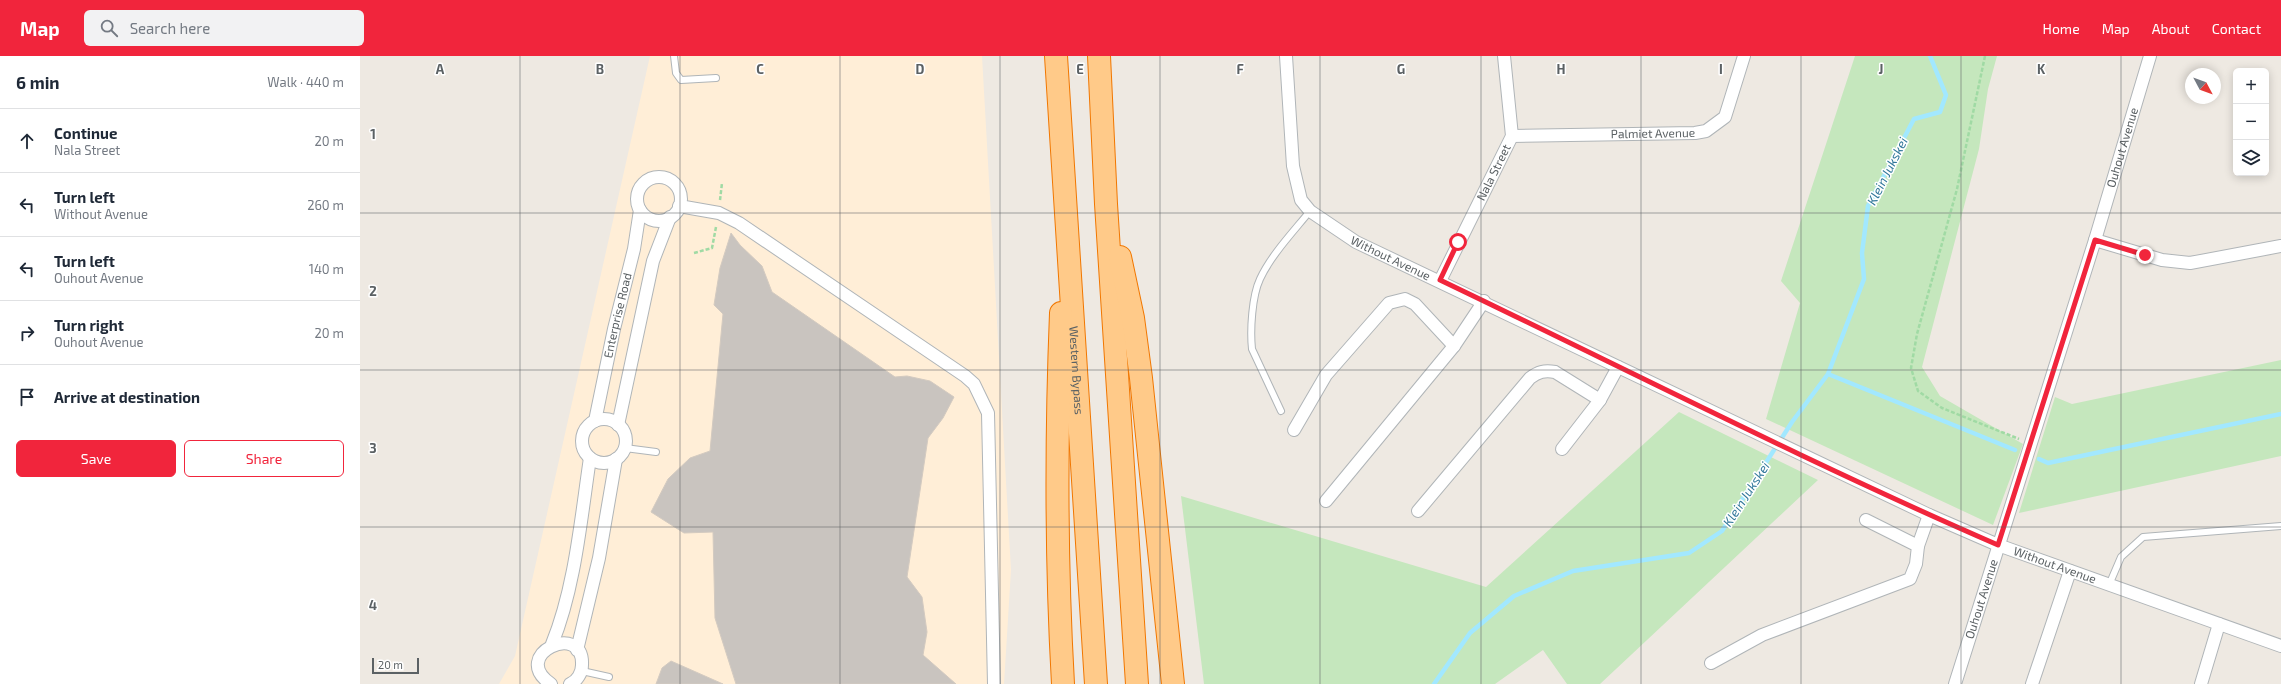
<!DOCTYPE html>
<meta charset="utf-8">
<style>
body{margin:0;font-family:"Exo 2",sans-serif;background:#f2f2f3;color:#1f2937}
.controls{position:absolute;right:12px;top:12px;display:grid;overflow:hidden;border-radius:6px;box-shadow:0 2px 10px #0003}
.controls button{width:36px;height:36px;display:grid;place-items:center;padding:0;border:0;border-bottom:1px solid #e0e1e3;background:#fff;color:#1f2937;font:20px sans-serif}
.compass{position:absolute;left:1825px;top:12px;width:36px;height:36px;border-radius:50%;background:#fff;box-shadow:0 2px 10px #0003;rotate:131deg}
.scale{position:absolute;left:12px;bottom:10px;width:47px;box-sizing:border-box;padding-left:4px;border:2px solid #5b6164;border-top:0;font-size:11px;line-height:14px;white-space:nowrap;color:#5b6164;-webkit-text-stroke:3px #fff;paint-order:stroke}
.stop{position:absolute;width:12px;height:12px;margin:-9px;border:3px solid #f1253c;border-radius:50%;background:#fff}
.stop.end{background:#f1253c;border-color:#fff;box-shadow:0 1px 4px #0008}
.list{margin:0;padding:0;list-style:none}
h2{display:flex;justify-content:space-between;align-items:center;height:52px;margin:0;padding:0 16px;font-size:17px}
h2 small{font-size:13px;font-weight:400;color:#747a83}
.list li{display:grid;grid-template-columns:26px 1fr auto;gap:12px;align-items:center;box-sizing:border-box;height:64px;padding:0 16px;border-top:1px solid #e0e1e3}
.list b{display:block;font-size:15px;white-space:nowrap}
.list p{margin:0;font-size:13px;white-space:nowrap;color:#747a83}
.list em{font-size:13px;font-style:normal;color:#747a83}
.actions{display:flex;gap:8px;padding:12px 16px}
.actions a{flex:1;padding:9px 0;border:1px solid #f1253c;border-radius:6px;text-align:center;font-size:14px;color:#f1253c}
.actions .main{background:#f1253c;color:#fff}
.icon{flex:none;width:22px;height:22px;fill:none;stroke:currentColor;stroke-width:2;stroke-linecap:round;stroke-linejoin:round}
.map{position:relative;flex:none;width:1921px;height:628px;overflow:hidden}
header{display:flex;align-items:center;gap:24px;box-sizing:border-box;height:56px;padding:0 20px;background:#f1253c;color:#fff}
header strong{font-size:19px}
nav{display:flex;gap:22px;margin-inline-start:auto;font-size:14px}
.search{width:280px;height:36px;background:#f2f2f3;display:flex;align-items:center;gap:10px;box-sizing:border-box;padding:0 14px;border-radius:6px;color:#747a83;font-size:15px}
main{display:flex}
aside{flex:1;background:#fff}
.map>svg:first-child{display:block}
.commercial{fill:#ffeed7}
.green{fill:#c5e7bd}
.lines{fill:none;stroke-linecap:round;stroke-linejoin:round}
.stream{stroke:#a2e8ff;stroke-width:4.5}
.building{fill:#c9c4bf;stroke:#d3cac0}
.lane-casing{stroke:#b0b5b8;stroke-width:8}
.street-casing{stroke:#b0b5b8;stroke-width:14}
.highway-casing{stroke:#f17700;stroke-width:24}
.path{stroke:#a0daa4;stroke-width:2.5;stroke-dasharray:4 2;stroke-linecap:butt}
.lane{stroke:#fff;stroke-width:6}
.street{stroke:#fff;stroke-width:12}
.highway{stroke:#ffca89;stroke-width:22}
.route{stroke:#f1253c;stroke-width:5}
.grid{fill:none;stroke:#5b6164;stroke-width:1;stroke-opacity:0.55}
.labels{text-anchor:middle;stroke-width:3;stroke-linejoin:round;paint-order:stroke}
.street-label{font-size:12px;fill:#5b6164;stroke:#fff}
.water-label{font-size:13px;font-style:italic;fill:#33799b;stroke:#fff}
.grid-label{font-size:13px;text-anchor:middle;font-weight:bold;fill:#5b6164;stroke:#fff;stroke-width:3;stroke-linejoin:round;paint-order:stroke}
</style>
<header>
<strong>Map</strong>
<div class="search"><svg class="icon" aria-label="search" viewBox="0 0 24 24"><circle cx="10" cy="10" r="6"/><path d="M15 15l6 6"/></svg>Search here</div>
<nav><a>Home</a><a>Map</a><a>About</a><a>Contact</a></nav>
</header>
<main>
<aside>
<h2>6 min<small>Walk · 440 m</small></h2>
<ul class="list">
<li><svg class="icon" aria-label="ahead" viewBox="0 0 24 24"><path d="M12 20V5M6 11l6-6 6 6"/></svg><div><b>Continue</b><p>Nala Street</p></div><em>20 m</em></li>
<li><svg class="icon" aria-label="left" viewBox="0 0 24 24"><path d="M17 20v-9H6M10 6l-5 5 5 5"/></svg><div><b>Turn left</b><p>Without Avenue</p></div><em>260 m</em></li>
<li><svg class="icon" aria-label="left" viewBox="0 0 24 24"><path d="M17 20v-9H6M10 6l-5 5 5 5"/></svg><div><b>Turn left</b><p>Ouhout Avenue</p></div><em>140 m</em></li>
<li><svg class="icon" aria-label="right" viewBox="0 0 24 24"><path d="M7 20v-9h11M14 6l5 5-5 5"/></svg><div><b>Turn right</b><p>Ouhout Avenue</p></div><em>20 m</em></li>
<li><svg class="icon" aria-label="arrive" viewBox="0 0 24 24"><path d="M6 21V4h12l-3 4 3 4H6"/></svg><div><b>Arrive at destination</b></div></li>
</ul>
<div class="actions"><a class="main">Save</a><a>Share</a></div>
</aside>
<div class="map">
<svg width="1921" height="628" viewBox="0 0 1921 628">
<rect width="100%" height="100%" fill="#eee9e2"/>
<!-- commercial -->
<path class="commercial" d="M290 0H622L651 514 644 628H139L155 600Z"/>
<!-- green -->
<path class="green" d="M1495 0H1637L1628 33 1619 93 1562 311 1580 340 1663 388 1633 469 1406 363 1440 247 1421 225Z
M1921 304V400L1659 457 1695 341 1712 348Z
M1319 356 1458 424 1240 628H1207L1183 594 1135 628H844L821 440 1126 531Z"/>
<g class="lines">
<!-- stream -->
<path class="stream" d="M1468 318 1655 394
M1679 403 1688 407 1921 358
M1074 628 1110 577 1154 540 1213 515 1329 497 1362 475 1432 366 1468 318 1504 223 1502 197 1508 150 1554 63 1580 56 1586 39 1570 0"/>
</g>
<!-- building -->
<path class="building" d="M371 177 380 189 402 210 412 236 535 321 547 320 570 325 594 341 583 362 568 382 547 521 562 541 567 576 563 599 596 628H376L355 562 353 476 324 477 291 456 308 423 330 402 350 395 363 258 354 249 360 212Z
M311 605 363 628H296L302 612Z"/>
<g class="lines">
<!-- lane casing -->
<g class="lane-casing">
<path id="lane" d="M314 0 316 17 321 24 356 22
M921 355 892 293C890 274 892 240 900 223 911 199 934 175 950 155
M265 392 296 396
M1749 529 1761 501 1783 481 1921 470
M222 615 249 621"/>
</g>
<!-- street casing -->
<g class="street-casing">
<g id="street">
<path id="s1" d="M926 0 933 110 941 144 950 155 996 186 1569 459 1638 489 1921 590"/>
<path id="s2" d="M1152 80 1335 77 1346 75 1365 61 1384 0"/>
<circle cx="299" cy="143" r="22"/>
<path d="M319 150 359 157 379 167 605 320 614 328 628 357 634 628"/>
<path d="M1735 184 1802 204 1830 207 1921 190"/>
<path id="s3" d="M1080 225 1152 80 1144 0"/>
<circle cx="244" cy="385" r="22"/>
<path id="s4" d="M235 365 254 273 274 193 280 154"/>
<path d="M258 369 293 205 310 161"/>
<path d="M934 374 966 319 1029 247 1045 243 1055 248 1094 290"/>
<path d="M1202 393 1240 344"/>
<path d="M966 445 1094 290 1124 245"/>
<path d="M1058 455 1170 322C1178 316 1184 314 1195 316L1240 344 1258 311"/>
<path d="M1558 490 1569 459"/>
<path d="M192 588C215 532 221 462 230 402"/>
<path d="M217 594 239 502 256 403"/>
<path d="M1351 607 1402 579 1550 523 1556 508 1558 490 1506 464"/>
<path d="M191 628C148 599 224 564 222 609 222 617 217 625 210 628"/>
<path id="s5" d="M1595 628 1735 184 1790 0"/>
<path d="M1672 628 1710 515"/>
<path d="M1841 628 1859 568"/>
</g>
</g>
<!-- highway casing -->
<g class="highway-casing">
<g id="highway">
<path id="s6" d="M696 0 736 628"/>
<path d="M739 0 746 148 777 628"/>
<path d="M760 201 773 262 781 322 813 628"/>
<path d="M701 257C696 381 696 505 703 628"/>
</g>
</g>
<!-- path -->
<path class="path" d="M1625 0 1597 133 1557 278 1551 312 1558 335 1582 352 1659 383
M360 144 362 127
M334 197 352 192 356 171"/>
<!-- lane -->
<use href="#lane" class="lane"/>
<!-- street -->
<use href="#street" class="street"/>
<!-- highway -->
<use href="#highway" class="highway"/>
</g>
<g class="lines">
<!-- route -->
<path class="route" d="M1098 186 1080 224C1266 313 1449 407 1638 489L1735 184 1785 199"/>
</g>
<!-- grid -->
<path class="grid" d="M160 0V628M320 0V628M480 0V628M640 0V628M800 0V628M960 0V628M1121 0V628M1281 0V628M1441 0V628M1601 0V628M1761 0V628M0 157H1921M0 314H1921M0 471H1921"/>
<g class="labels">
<!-- street labels -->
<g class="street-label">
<text dy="4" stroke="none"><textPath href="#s2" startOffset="141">Palmiet Avenue</textPath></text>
<text dy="4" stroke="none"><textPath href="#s5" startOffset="562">Ouhout Avenue</textPath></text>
<text dy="4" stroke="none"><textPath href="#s3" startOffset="121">Nala Street</textPath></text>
<text dy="4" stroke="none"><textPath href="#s1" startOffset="253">Without Avenue</textPath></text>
<text dy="4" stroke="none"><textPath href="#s4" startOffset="108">Enterprise Road</textPath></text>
<text dy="4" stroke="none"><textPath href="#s6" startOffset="315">Western Bypass</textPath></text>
<text dy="4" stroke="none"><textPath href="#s1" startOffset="985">Without Avenue</textPath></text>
<text dy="4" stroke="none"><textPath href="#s5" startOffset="89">Ouhout Avenue</textPath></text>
</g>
<!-- water labels -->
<g class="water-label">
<text transform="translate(1527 115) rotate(-63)" y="5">Klein Jukskei</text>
<text transform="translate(1386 438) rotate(-57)" y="5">Klein Jukskei</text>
</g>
</g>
<g class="grid-label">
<text x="80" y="18">A</text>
<text x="240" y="18">B</text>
<text x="400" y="18">C</text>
<text x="560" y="18">D</text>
<text x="720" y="18">E</text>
<text x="880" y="18">F</text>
<text x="1041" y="18">G</text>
<text x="1201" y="18">H</text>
<text x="1361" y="18">I</text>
<text x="1521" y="18">J</text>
<text x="1681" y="18">K</text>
<text x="13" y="83">1</text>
<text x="13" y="240">2</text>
<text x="13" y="397">3</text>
<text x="13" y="554">4</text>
</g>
</svg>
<div class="controls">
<button>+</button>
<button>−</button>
<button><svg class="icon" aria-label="layers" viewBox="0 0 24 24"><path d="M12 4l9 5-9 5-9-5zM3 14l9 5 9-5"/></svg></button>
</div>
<svg class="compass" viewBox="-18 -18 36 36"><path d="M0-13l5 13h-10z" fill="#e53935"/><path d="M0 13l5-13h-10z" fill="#747a83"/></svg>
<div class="scale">20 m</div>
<div class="stop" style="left:1098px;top:186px"></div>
<div class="stop end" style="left:1785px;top:199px"></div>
</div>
</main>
